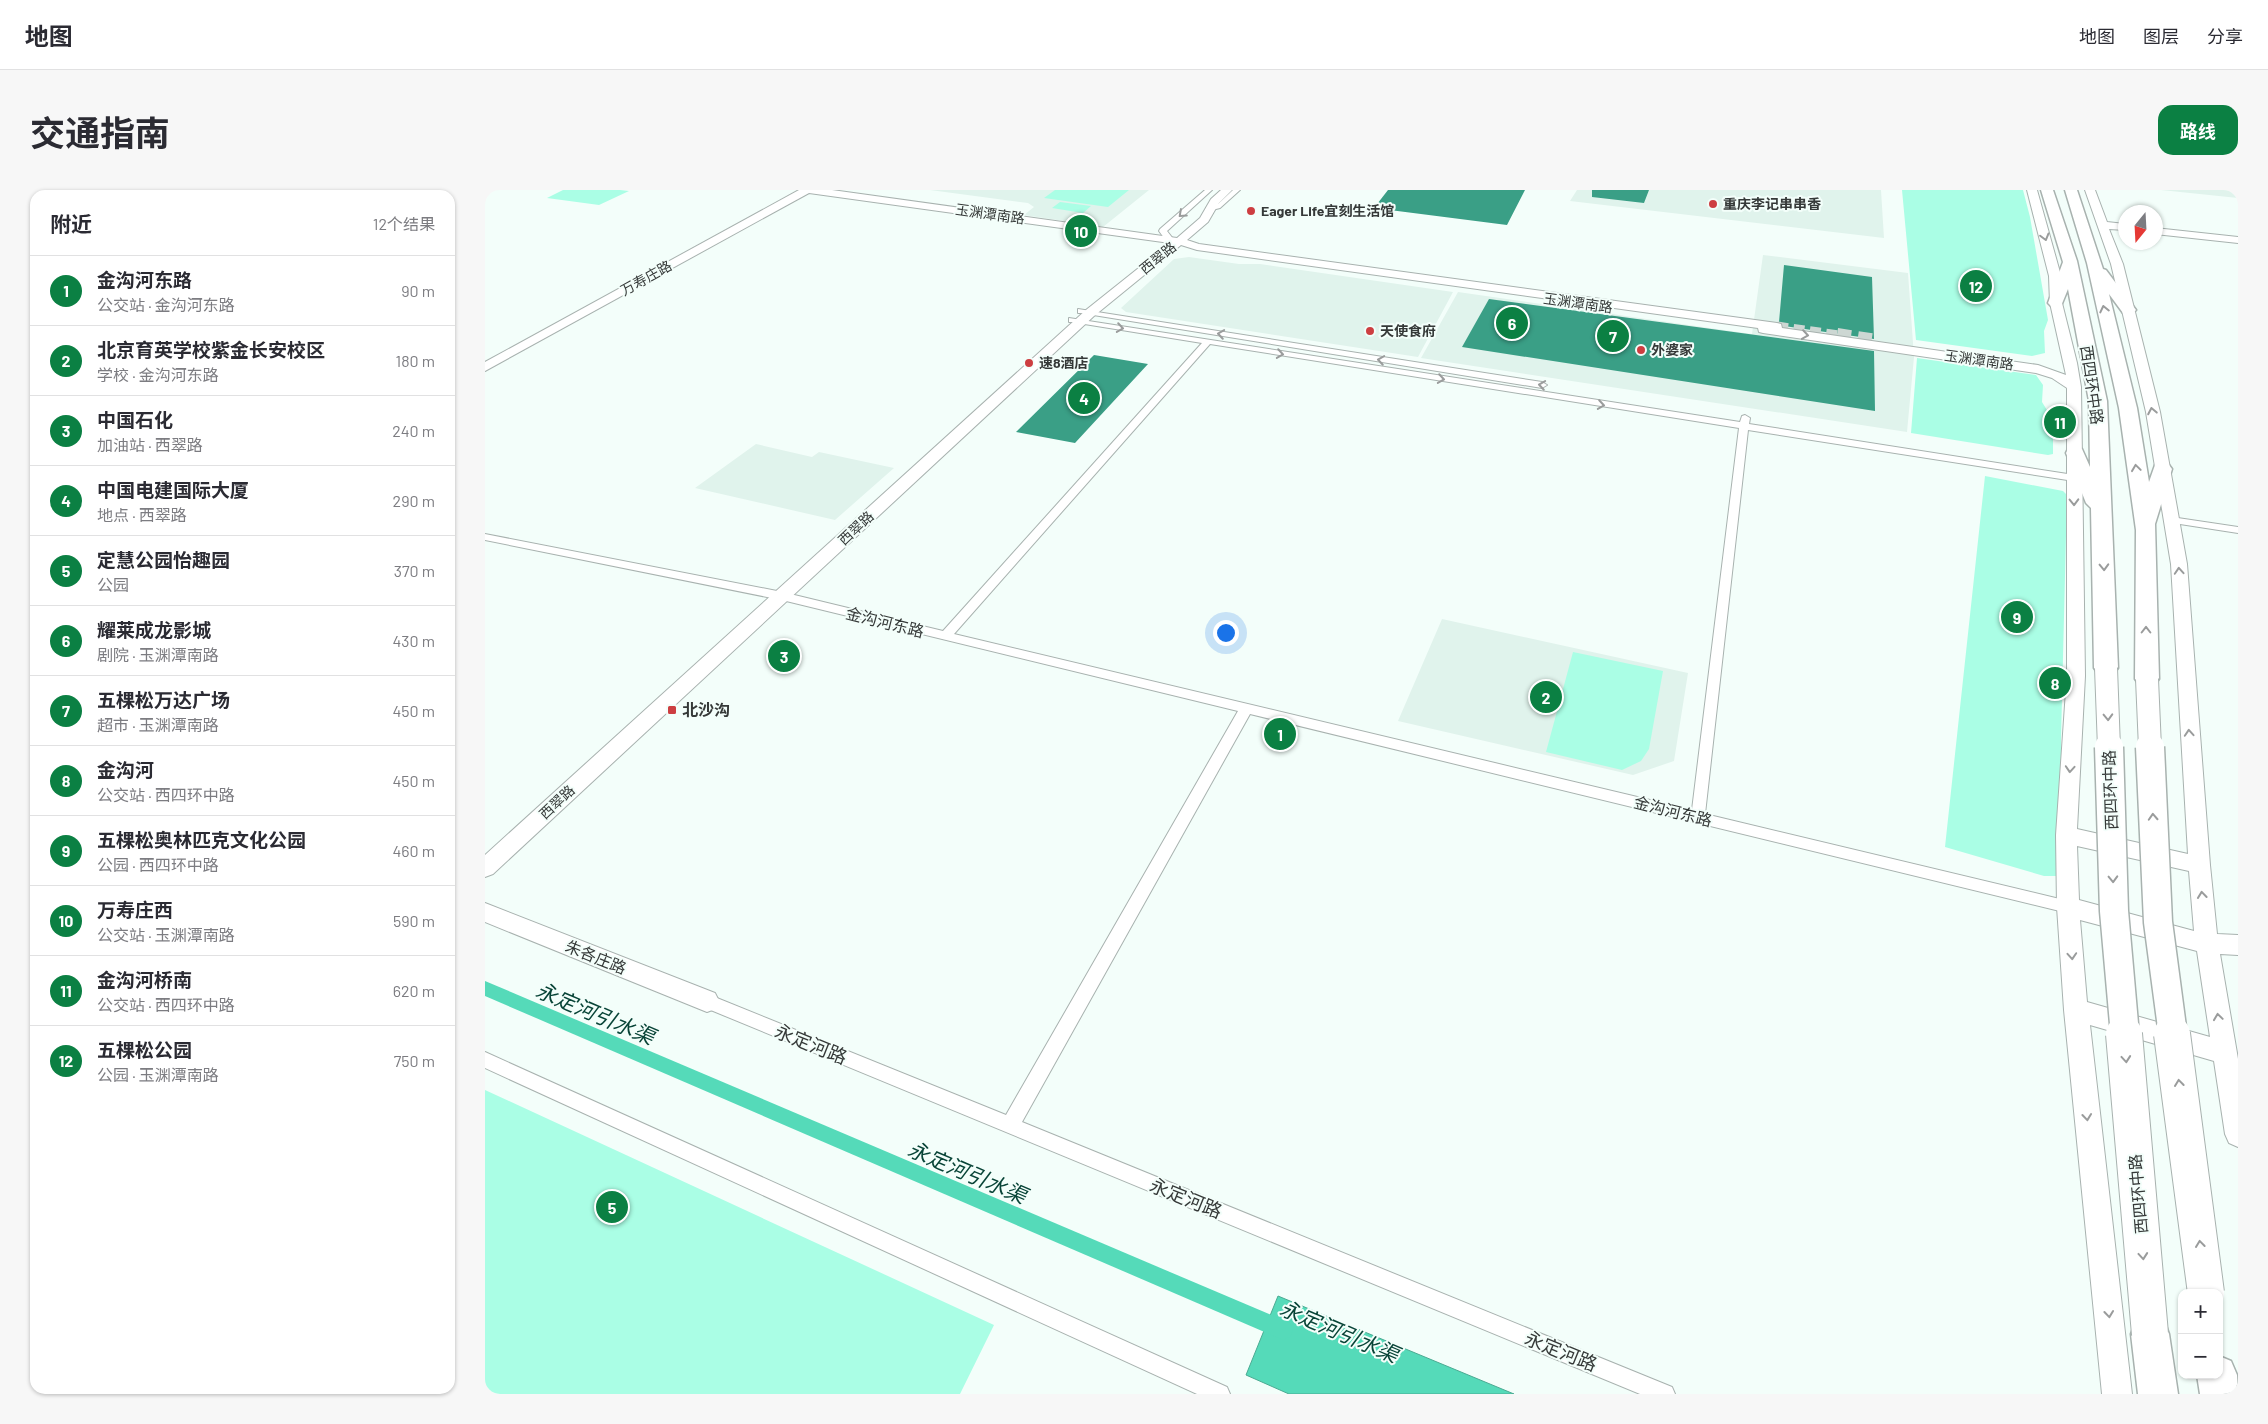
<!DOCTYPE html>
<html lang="zh">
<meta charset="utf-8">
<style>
body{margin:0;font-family:Barlow,"Noto Sans SC",sans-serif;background:#f7f7f7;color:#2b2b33}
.controls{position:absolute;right:15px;bottom:15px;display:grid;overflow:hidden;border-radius:10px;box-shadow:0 1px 4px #0004}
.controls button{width:45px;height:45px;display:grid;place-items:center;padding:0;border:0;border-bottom:1px solid #e1e1e2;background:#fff;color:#2b2b33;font:25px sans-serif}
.compass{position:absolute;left:1633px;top:15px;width:45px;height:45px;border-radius:50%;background:#fff;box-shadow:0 1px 4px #0004;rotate:198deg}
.you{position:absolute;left:740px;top:442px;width:18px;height:18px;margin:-12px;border:4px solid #fff;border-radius:50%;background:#1a73e8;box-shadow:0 0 0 8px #1a73e833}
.badge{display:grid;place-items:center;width:32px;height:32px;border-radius:50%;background:#0b8043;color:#fff;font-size:16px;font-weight:700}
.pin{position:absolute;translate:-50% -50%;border:2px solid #fff;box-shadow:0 1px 5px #0006}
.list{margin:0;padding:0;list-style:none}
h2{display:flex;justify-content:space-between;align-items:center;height:65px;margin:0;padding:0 20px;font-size:21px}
h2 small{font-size:16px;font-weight:400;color:#7c7c81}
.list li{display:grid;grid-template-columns:32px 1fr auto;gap:15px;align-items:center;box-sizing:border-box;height:70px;padding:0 20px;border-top:1px solid #e1e1e2}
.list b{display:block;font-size:19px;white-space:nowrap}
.list p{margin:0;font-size:16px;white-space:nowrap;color:#7c7c81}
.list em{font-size:16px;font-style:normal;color:#7c7c81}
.map{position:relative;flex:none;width:1753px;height:1204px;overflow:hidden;border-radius:15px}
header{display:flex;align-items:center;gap:30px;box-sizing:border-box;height:70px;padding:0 25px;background:#fff;border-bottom:1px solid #e1e1e2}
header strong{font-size:24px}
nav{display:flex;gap:28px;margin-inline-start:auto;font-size:18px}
.intro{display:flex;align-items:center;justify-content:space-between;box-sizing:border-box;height:120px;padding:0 30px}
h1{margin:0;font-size:35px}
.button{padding:12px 22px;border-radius:15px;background:#0b8043;color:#fff;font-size:18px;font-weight:700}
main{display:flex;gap:30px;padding:0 30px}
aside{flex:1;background:#fff;border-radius:15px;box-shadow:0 1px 4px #0004}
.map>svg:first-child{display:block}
.built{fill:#e0f3ec}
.green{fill:#aafee5}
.water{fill:#55dab9;stroke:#4baa92}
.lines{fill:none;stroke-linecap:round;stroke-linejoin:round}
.canal{fill:#55dab9;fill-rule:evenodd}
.building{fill:#3a9f86}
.secondary-tunnel-far1{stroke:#cdd7d3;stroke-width:11;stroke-dasharray:11 5.5;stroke-linecap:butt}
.secondary-tunnel{stroke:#cdd7d3;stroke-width:14;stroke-dasharray:14 7;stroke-linecap:butt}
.street-casing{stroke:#a8b2af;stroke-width:2}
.secondary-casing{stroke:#a8b2af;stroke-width:2}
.highway-casing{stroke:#a8b2af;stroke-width:3}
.street{fill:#fff;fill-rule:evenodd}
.secondary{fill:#fff;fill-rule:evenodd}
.highway{fill:#fff;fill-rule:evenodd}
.highway-bridge-far2-casing{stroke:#a8b2af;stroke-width:24;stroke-linecap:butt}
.highway-bridge-far1-casing{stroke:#a8b2af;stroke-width:31;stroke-linecap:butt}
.highway-bridge-casing{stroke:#a8b2af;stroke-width:38;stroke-linecap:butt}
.highway-bridge-far2{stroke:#fff;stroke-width:22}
.highway-bridge-far1{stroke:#fff;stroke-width:28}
.highway-bridge{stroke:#fff;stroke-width:36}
.oneway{stroke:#9a9c9c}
.poi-dot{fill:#cd3e41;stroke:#f3fefa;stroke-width:2}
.labels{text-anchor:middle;stroke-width:4;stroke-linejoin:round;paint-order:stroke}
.far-poi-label{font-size:14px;font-weight:bold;fill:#353938;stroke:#f3fefa;text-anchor:start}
.far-street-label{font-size:14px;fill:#353938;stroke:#f3fefa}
.street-label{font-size:16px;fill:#353938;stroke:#f3fefa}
.poi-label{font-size:16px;font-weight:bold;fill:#353938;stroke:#f3fefa;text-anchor:start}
.near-street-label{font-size:19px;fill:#353938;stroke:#f3fefa}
.near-water-label{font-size:21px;font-style:italic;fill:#084437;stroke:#f3fefa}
</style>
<header>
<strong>地图</strong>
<nav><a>地图</a><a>图层</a><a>分享</a></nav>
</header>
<div class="intro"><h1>交通指南</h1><a class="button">路线</a></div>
<main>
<aside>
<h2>附近<small>12个结果</small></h2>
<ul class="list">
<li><span class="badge">1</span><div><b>金沟河东路</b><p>公交站 · 金沟河东路</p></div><em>90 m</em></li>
<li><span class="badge">2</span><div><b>北京育英学校紫金长安校区</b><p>学校 · 金沟河东路</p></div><em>180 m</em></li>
<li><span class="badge">3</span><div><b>中国石化</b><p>加油站 · 西翠路</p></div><em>240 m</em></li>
<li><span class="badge">4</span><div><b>中国电建国际大厦</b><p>地点 · 西翠路</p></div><em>290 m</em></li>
<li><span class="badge">5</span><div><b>定慧公园怡趣园</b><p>公园</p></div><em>370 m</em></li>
<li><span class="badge">6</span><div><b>耀莱成龙影城</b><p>剧院 · 玉渊潭南路</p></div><em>430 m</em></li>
<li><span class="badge">7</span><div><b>五棵松万达广场</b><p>超市 · 玉渊潭南路</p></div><em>450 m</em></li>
<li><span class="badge">8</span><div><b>金沟河</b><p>公交站 · 西四环中路</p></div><em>450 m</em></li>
<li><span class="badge">9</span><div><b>五棵松奥林匹克文化公园</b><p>公园 · 西四环中路</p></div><em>460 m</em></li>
<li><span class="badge">10</span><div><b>万寿庄西</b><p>公交站 · 玉渊潭南路</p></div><em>590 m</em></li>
<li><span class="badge">11</span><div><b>金沟河桥南</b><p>公交站 · 西四环中路</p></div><em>620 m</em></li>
<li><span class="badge">12</span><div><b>五棵松公园</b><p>公园 · 玉渊潭南路</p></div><em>750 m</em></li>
</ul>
</aside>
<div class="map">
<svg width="1753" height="1204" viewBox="0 0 1753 1204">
<rect width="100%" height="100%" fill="#f3fefa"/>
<!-- built -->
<path class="built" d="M445 0H664L618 37 539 25 549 17 543 13Z
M1092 0H1396L1399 48 1085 11Z
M1676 0H1749L1753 8Z
M1278 65 1423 83 1429 167 1422 242 936 168 973 102 1267 144Z
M704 67 754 74H775L968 102 933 167 641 122 636 118 689 69Z
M271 254 327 267 334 262 409 278 350 330 210 298Z
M957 429 1203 483 1189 571 1148 585 913 531Z"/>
<!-- green -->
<path class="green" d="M78 0H135L144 1 114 15 62 8Z
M570 0H644L623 17 559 8Z
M1417 0H1538L1545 27 1563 130 1559 141 1560 163 1547 166 1431 150Z
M575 12 606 16 598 23 567 18Z
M1432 168 1551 185 1558 195 1557 212 1568 230V264L1563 265 1426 243Z
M1500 286 1578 301 1582 305 1576 549 1577 686H1559L1460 657Z
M1088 462 1178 481 1164 559 1156 571 1137 580 1061 562Z
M0 900 509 1135 475 1204H0Z"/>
<!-- water -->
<path class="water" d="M793 1106 1029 1204H804L761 1185Z"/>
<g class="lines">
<!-- canal -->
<path class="canal" d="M0 791 805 1133 808 1140 805 1147 798 1150 791 1147 0 806Z"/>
</g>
<!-- building -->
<path class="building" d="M903 0H1040L1022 35 889 18Z
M1107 0H1164L1159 13 1107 7Z
M1299 75 1387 87 1389 149 1299 136 1294 132Z
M1004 109 1389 161 1390 221 977 157Z
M609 165 663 174 590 253 531 242Z"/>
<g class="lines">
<!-- secondary-tunnel-far1 -->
<path class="secondary-tunnel-far1" d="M1292 137 1361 147"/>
<!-- secondary-tunnel -->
<path class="secondary-tunnel" d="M1352 145 1392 151"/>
<!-- street casing -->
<g class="street-casing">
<path id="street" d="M720 0H727L682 41 689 50 682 52 674 41 675 39Z
M748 0H755L735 18 723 21V19L731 16Z
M593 119 1057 192 1062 195 1057 198 596 123H593Z
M584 128 1255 232 1257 226 1260 225 1265 228 1264 234 1589 285 1594 288 1589 291 1263 240 1220 624 1583 711 1588 712 1591 717 1588 722 1583 723 765 524 537 932 1187 1197 1190 1204H1155L216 816 214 811 216 806 222 804 521 925 753 521 297 410 0 350V344L297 402 458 441 717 153 587 132H584ZM725 154 1254 238 1207 620 469 444Z
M1686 327 1753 337V343L1682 332V328Z
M0 862 742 1197 745 1204H712L0 878Z"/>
</g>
<!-- secondary casing -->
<g class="secondary-casing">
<path id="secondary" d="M314 0H347L692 48 715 28 726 9 736 0H747L734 13 723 32 702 50 714 54 1292 133 1296 134 1297 138 1553 175 1581 185 1565 113 1564 86 1542 0H1552L1576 86 1577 113 1592 173 1596 197 1600 486 1592 639 1703 664 1686 374 1661 222 1626 74 1600 0H1610L1622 32 1640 34V40L1624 39 1638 74 1675 222 1702 374 1725 675 1732 744 1753 745V765L1735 764 1753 869V957L1744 953 1740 944 1729 871 1605 835 1647 1204H1617L1579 820 1572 717 1571 645 1582 486V198L1567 188 1551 183 1278 143 1274 142 1273 138 712 60 696 55 609 126 8 684 0 687V665L601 120 685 53 324 3 0 181V172ZM1592 656 1704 681 1709 741 1594 710ZM1595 730 1712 761 1725 847 1602 812Z
M1670 38 1753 47V53L1670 44Z
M0 713 230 803 234 811 230 819 222 822 0 732Z"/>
</g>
<!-- highway casing -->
<g class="highway-casing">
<path id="highway" d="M1556 0H1568L1592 71 1622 211 1633 478 1629 484 1621 486 1613 484 1609 478 1606 318 1601 313 1581 263 1583 259 1590 257 1597 259 1605 277 1604 211 1583 99 1576 116H1566L1563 113 1578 72Z
M1580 0H1592L1618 79 1621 80 1651 120 1648 123H1638L1624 104 1652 218 1664 292 1670 275 1677 273 1684 275 1687 279 1670 334 1674 489 1670 495 1662 497 1654 495 1650 489 1651 340 1634 218 1602 73Z
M1665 1125 1679 1130 1684 1144 1693 1204H1653L1646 1144 1651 1130Z
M1734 1166 1746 1171 1752 1185 1753 1204H1715L1712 1185H1734Z"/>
</g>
<!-- street -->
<use href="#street" class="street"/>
<!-- secondary -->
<use href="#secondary" class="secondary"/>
<!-- highway -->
<use href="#highway" class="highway"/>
<!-- highway-bridge-far2 casing -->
<g class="highway-bridge-far2-casing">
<path id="highway-bridge-far2" d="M1621 478 1624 558
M1662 489 1665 558"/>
</g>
<!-- highway-bridge-far1 casing -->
<g class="highway-bridge-far1-casing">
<path id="highway-bridge-far1" d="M1624 557 1629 721 1640 845
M1665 557 1673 732 1688 845"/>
</g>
<!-- highway-bridge casing -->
<g class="highway-bridge-casing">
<path id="highway-bridge" d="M1639 844 1665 1144
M1687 844 1721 1103"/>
</g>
<!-- highway-bridge-far2 -->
<use href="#highway-bridge-far2" class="highway-bridge-far2"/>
<!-- highway-bridge-far1 -->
<use href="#highway-bridge-far1" class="highway-bridge-far1"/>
<!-- highway-bridge -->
<use href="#highway-bridge" class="highway-bridge"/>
</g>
<!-- one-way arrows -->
<defs><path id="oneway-chevron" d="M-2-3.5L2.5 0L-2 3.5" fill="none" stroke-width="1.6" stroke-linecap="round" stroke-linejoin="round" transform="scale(1.25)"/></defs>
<g class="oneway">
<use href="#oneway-chevron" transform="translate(697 24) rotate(138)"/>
<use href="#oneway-chevron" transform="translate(1560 47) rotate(75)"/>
<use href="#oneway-chevron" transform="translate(1619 119) rotate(-103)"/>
<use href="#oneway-chevron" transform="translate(635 138) rotate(9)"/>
<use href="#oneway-chevron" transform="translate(736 144) rotate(-171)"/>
<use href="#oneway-chevron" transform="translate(1320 145) rotate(8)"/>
<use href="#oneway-chevron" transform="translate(795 164) rotate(9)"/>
<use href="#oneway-chevron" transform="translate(896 170) rotate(-171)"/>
<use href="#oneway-chevron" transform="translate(956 189) rotate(9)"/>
<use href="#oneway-chevron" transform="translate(1057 195) rotate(-171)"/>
<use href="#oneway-chevron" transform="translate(1116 215) rotate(9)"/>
<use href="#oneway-chevron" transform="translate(1667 221) rotate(-101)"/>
<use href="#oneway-chevron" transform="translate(1651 278) rotate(-98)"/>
<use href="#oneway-chevron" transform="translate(1589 312) rotate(89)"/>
<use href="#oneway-chevron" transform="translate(1619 377) rotate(88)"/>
<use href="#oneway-chevron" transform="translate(1694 381) rotate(-94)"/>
<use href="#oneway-chevron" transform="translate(1661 440) rotate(-90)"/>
<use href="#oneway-chevron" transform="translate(1623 527) rotate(88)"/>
<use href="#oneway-chevron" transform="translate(1704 543) rotate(-94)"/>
<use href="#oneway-chevron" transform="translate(1585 579) rotate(94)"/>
<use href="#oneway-chevron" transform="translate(1668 627) rotate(-93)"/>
<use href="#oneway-chevron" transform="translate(1628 689) rotate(88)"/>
<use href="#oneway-chevron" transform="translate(1717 705) rotate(-96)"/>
<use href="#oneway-chevron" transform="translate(1587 766) rotate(86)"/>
<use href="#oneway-chevron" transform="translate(1733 827) rotate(-98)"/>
<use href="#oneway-chevron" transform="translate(1641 869) rotate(85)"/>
<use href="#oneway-chevron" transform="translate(1694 893) rotate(-97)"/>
<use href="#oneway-chevron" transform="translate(1602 927) rotate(84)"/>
<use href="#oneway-chevron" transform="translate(1715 1054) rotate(-97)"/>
<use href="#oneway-chevron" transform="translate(1658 1066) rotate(85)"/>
<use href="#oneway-chevron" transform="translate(1624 1124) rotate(84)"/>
</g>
<!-- markers -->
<g class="poi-dot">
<circle cx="1228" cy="14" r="5"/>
<circle cx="766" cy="21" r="5"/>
<circle cx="885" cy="141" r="5"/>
<circle cx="1156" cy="160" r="5"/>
<circle cx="544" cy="173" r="5"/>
<rect x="182" y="515" width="10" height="10" rx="2.5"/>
</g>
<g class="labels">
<!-- far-poi labels -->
<g class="far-poi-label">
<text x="1238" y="19">重庆李记串串香</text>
<text x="776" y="26">Eager Life宜刻生活馆</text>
<text x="895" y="146">天使食府</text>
<text x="1166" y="165">外婆家</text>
<text x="554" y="178">速8酒店</text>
</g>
<!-- far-street labels -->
<g class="far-street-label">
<text transform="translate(505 24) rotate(8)" y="5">玉渊潭南路</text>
<text transform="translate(673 68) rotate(-39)" y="5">西翠路</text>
<text transform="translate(161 88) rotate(-29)" y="5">万寿庄路</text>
<text transform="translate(1093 113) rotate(8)" y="5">玉渊潭南路</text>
<text transform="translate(1494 170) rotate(8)" y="5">玉渊潭南路</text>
<text transform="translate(371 338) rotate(-43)" y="5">西翠路</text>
<text transform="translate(72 612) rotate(-43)" y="5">西翠路</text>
</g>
<!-- street labels -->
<g class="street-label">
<text transform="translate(1607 195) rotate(82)" y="6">西四环中路</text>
<text transform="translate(400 432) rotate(14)" y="6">金沟河东路</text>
<text transform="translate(1625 600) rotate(-92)" y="6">西四环中路</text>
<text transform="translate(1188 621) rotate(14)" y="6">金沟河东路</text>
<text transform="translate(111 767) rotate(22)" y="6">朱各庄路</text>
<text transform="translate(1653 1004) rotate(-95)" y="6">西四环中路</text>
</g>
<!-- poi labels -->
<g class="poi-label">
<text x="197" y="526">北沙沟</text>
</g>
<!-- near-street labels -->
<g class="near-street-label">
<text transform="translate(326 854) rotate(22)" y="7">永定河路</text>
<text transform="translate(701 1008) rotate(22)" y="7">永定河路</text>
<text transform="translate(1076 1161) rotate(22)" y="7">永定河路</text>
</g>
<!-- near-water labels -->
<g class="near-water-label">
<text transform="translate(110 824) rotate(23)" y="7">永定河引水渠</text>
<text transform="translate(482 983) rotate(23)" y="7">永定河引水渠</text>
<text transform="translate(854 1142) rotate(23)" y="7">永定河引水渠</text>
</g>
</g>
</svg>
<div class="controls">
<button>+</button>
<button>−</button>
</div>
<svg class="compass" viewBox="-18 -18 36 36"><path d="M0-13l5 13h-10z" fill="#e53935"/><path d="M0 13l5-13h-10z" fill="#7c7c81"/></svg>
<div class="you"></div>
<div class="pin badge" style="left:795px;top:544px">1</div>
<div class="pin badge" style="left:1061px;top:507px">2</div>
<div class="pin badge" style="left:299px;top:466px">3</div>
<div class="pin badge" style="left:599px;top:208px">4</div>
<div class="pin badge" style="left:127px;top:1017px">5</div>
<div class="pin badge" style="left:1027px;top:133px">6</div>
<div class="pin badge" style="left:1128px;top:146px">7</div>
<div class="pin badge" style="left:1570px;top:493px">8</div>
<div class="pin badge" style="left:1532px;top:427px">9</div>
<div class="pin badge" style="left:596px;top:41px">10</div>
<div class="pin badge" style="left:1575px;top:232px">11</div>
<div class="pin badge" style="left:1491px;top:96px">12</div>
</div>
</main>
